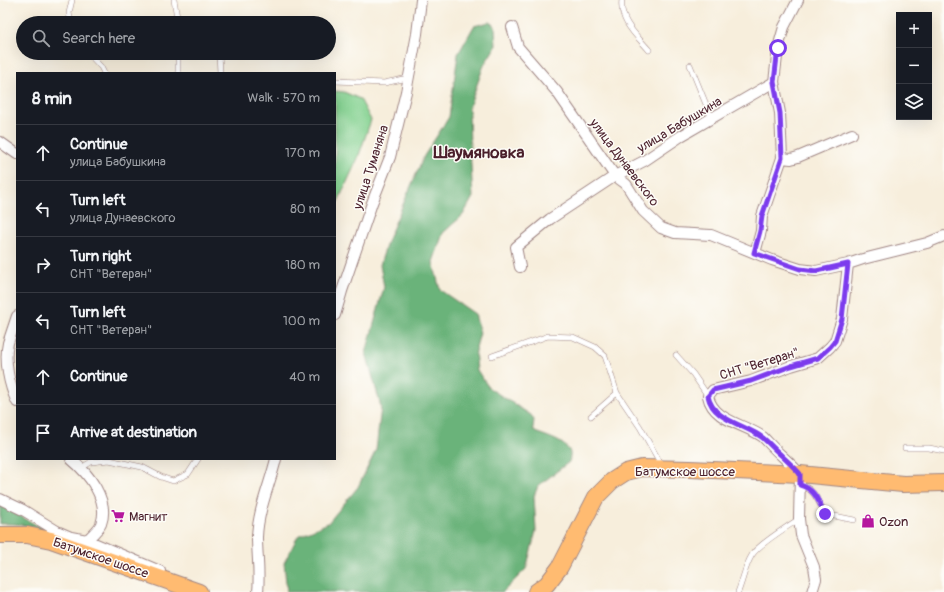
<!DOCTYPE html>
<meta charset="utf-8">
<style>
body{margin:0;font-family:Pangolin,sans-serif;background:#20242c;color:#f1f3f6}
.controls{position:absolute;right:12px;top:12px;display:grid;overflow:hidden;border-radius:0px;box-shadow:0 4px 16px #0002}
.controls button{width:36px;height:36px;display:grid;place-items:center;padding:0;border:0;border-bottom:1px solid #363941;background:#171b24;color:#f1f3f6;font:20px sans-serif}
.stop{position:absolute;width:12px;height:12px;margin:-9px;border:3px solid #7c3aed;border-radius:50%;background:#fff}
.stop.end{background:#7c3aed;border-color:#fff;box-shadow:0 1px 4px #0008}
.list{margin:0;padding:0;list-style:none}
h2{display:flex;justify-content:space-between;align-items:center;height:52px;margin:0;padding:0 16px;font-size:17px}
h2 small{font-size:13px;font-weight:400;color:#9ea1a6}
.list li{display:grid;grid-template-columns:26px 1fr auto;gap:12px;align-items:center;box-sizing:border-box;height:56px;padding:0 16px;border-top:1px solid #363941}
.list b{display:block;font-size:15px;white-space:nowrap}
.list p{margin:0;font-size:13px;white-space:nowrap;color:#9ea1a6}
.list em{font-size:13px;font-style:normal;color:#9ea1a6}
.icon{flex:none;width:22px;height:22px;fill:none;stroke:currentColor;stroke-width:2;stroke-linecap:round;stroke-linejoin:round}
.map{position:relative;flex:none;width:944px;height:592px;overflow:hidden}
.search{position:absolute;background:#171b24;box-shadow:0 4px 16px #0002;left:16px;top:16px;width:320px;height:44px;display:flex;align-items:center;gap:10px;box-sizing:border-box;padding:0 14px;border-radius:22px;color:#9ea1a6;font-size:15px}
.panel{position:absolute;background:#171b24;box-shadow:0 4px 16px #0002;left:16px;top:72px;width:320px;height:388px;border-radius:0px}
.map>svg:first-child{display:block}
.green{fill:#83d190;stroke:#66785e}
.forest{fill:#6ab37a;stroke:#5a6952}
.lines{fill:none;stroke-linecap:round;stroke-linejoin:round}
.service-casing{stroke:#a08684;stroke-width:6}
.minor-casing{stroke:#a08684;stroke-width:12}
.trunk-casing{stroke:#a08684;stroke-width:18}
.service{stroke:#fff;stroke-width:5}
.minor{stroke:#fff;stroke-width:10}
.trunk{stroke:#ffbb71;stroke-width:16}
.route{stroke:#7c3aed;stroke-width:5}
.labels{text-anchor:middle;stroke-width:3;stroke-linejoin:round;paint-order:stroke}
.street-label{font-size:13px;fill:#4a1f2b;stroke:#fdfcf7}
.poi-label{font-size:13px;fill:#4a1f2b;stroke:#fdfcf7;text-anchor:start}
.district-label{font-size:17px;font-weight:bold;fill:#4a1f2b;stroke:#fdfcf7}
</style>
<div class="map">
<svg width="944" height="592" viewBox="0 0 944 592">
<rect width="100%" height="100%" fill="#fdfcf7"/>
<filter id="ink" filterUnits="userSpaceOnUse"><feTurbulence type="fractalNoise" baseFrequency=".025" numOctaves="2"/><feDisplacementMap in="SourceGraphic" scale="8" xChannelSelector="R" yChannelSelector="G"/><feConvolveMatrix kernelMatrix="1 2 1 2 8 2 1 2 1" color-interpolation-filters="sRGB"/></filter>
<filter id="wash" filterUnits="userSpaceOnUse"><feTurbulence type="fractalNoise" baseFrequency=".012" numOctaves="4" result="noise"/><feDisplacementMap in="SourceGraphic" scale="16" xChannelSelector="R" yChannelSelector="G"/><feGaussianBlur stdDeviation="0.9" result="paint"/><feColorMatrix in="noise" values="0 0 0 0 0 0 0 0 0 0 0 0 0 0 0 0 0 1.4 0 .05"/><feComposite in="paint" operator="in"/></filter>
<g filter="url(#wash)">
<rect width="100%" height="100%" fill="#f7eedc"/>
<!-- green -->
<path class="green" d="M335 91 344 92 360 99 371 120 358 158 335 208Z"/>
<!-- forest -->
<path class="forest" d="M489 22 495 26 496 46 484 65 469 107 470 149 473 197 463 215 443 233 433 262 440 290 475 314 480 333 475 351 477 370 489 388 531 415 534 420 533 428 535 432C545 436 562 440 569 450 571 454 570 458 569 462L538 486 534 496 536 531 526 569 503 592H287L284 563 298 536 328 523 358 487 376 450 381 407 366 353 384 287 380 265 388 239 424 156 449 117 458 54 474 26Z
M0 505 51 533C34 526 18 523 0 524Z"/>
</g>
<g filter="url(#ink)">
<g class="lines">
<!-- service casing -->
<g class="service-casing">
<path id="service" d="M174 0 178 23
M622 0C619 21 637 36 649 50
M71 23 69 13 72 0
M88 53 101 67 104 73
M178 53V73
M219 53 220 73
M690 65 712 119
M335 81 384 83 408 78
M676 355 693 374 708 396
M492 356 548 336 573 337 595 347 605 356 617 393
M591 416 617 393 640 427 662 466
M905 448H929L944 451
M81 468 91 462 109 460 142 467 161 477 173 481 188 474 198 459
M800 485C815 489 818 501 825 514L854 520
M738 592C743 580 745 566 752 555 758 545 788 526 799 519"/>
</g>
<!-- minor casing -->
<g class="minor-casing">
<path id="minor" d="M512 27 518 47 557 92 615 176 626 184 643 211 661 228 675 233 711 235 772 260 800 269 816 271 848 264 863 259 927 243 944 236
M0 142 17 154
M782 158 791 159 798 157 852 134
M755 253 761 231 762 216 782 158 780 113 774 82 778 48 784 27 798 0
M520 267 516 247 550 219 615 176 644 161 681 136 774 82
M335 315 342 291 372 203 390 157 406 92 417 34 421 0
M17 316C14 325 11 334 8 343 4 361 9 385 17 402
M71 459C88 473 110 500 101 524 99 529 91 536 87 540
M0 499 23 510 57 531 71 537 87 540 160 571
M258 592C260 573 257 555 257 537 258 510 270 484 276 459
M812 592 816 579 814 567 801 535 799 519 800 474C794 467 787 461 781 455 774 449 769 443 763 437 745 424 713 421 708 396L713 390 751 381 791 366 818 358 830 347 835 341 842 319 848 264"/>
</g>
<!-- trunk casing -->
<g class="trunk-casing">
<path id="trunk" d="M0 535H27L51 540 199 592
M536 592 547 584 560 567 596 497 612 481 626 472 642 468 690 469 800 474 903 484 944 483"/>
</g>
<!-- service -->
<use href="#service" class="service"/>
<!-- minor -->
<use href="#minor" class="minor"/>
<!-- trunk -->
<use href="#trunk" class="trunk"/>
</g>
</g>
<g class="lines" filter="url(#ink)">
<!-- route -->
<path class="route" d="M778 48 774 82 780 113 782 158 762 216 760 231 754 253 800 269 816 271 848 264 842 319 835 341 830 347 818 358 791 366 751 381 713 390 708 396C713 421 745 424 763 438 769 443 774 449 781 455 787 461 794 467 800 474V485C815 489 818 501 825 514"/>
</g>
<!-- icons -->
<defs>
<g id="supermarket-bare" transform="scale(1.08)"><path d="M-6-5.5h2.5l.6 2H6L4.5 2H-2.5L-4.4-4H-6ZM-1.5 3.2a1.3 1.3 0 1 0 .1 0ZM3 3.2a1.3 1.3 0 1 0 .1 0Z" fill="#b5179e" stroke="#fdfcf7" stroke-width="2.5" paint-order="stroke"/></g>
<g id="shop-bare" transform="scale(1.08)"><path d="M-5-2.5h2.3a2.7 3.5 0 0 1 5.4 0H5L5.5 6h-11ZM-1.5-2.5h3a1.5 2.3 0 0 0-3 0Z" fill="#b5179e" stroke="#fdfcf7" stroke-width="2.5" paint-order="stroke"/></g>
</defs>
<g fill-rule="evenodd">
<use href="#supermarket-bare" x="118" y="516"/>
<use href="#shop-bare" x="868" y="521"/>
</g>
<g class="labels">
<!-- street labels -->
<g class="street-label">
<text transform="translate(679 124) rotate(-31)" y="5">улица Бабушкина</text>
<text transform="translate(625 162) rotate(53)" y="5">улица Дунаевского</text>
<text transform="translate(370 167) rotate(-72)" y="5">улица Туманяна</text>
<text transform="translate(759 363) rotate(-17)" y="5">СНТ "Ветеран"</text>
<text x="685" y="476">Батумское шоссе</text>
<text transform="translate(101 557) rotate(19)" y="5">Батумское шоссе</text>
</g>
<!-- poi labels -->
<g class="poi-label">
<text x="129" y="521">Магнит</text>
<text x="879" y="526">Ozon</text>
</g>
<!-- district labels -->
<g class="district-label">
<text x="479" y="158">Шаумяновка</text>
</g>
</g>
</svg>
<div class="controls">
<button>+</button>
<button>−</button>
<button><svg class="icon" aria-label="layers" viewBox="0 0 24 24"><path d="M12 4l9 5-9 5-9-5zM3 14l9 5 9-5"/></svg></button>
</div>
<div class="stop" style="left:778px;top:48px"></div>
<div class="stop end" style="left:825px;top:514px"></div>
<div class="search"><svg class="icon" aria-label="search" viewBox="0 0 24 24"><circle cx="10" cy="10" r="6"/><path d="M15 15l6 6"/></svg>Search here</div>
<section class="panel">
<h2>8 min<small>Walk · 570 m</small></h2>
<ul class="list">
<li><svg class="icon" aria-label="ahead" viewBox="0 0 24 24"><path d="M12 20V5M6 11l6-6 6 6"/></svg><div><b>Continue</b><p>улица Бабушкина</p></div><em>170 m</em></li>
<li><svg class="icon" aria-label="left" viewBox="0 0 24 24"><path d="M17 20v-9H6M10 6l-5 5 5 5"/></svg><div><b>Turn left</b><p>улица Дунаевского</p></div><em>80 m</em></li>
<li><svg class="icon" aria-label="right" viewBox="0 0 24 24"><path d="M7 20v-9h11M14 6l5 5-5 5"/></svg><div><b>Turn right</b><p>СНТ &quot;Ветеран&quot;</p></div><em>180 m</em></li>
<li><svg class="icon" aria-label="left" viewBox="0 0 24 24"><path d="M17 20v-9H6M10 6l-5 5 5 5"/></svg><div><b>Turn left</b><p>СНТ &quot;Ветеран&quot;</p></div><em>100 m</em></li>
<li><svg class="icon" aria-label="ahead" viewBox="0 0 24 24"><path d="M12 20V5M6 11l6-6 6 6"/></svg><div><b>Continue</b></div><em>40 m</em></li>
<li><svg class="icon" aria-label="arrive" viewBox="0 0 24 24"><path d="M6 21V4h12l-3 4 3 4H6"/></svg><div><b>Arrive at destination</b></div></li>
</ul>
</section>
</div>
